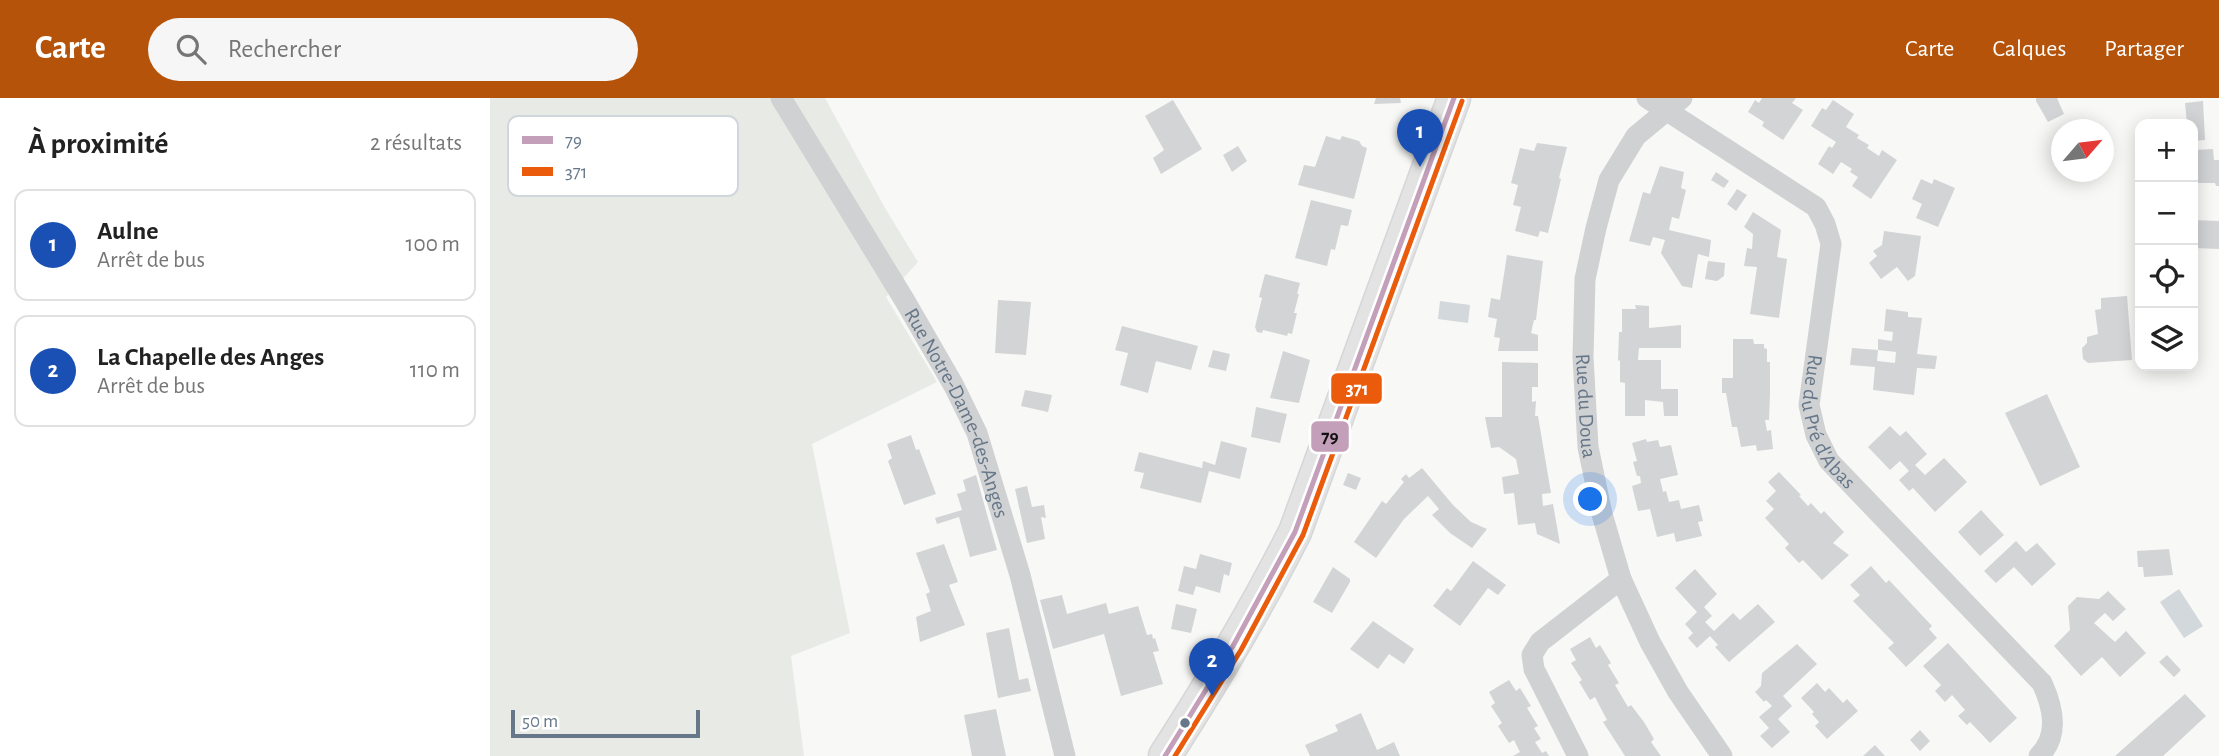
<!DOCTYPE html>
<html lang="fr">
<meta charset="utf-8">
<style>
body{margin:0;font-family:"Alegreya Sans",sans-serif;background:#f6f6f6;color:#222}
.controls{position:absolute;right:21px;top:21px;display:grid;overflow:hidden;border-radius:14px;box-shadow:0 4px 18px #0003}
.controls button{width:63px;height:63px;display:grid;place-items:center;padding:0;border:0;border-bottom:2px solid #e0e0e0;background:#fff;color:#222;font:35px sans-serif}
.compass{position:absolute;left:1561px;top:21px;width:63px;height:63px;border-radius:50%;background:#fff;box-shadow:0 4px 18px #0003;rotate:62deg}
.scale{position:absolute;left:21px;bottom:18px;width:189px;box-sizing:border-box;padding-left:7px;border:4px solid #667789;border-top:0;font-size:19px;line-height:24px;white-space:nowrap;color:#667789;-webkit-text-stroke:5px #fff;paint-order:stroke}
.you{position:absolute;left:1101px;top:402px;width:24px;height:24px;margin:-18px;border:5px solid #fff;border-radius:50%;background:#1a73e8;box-shadow:0 0 0 10px #1a73e833}
.badge{display:grid;place-items:center;width:46px;height:46px;border-radius:50%;background:#b45309;color:#fff;font-size:23px;font-weight:700}
.pin{position:absolute;translate:-50% -58px;filter:drop-shadow(0 2px 4px #0008)}
.pin::after{content:'';position:absolute;top:37px;width:24px;height:21px;background:inherit;clip-path:polygon(0 0,100% 0,50% 100%)}
.list{margin:0;padding:0;list-style:none}
h2{display:flex;justify-content:space-between;align-items:center;height:91px;margin:0;padding:0 28px;font-size:30px}
h2 small{font-size:23px;font-weight:400;color:#767676}
.list li{display:grid;grid-template-columns:46px 1fr auto;gap:21px;align-items:center;box-sizing:border-box;height:112px;margin:0 14px 14px;padding:0 14px;border:2px solid #e0e0e0;border-radius:14px}
.list b{display:block;font-size:26px;white-space:nowrap}
.list p{margin:0;font-size:23px;white-space:nowrap;color:#767676}
.list em{font-size:23px;font-style:normal;color:#767676}
.icon{flex:none;width:38px;height:38px;fill:none;stroke:currentColor;stroke-width:2;stroke-linecap:round;stroke-linejoin:round}
.map{position:relative;flex:none;width:1729px;height:658px;overflow:hidden}
header{display:flex;align-items:center;gap:42px;box-sizing:border-box;height:98px;padding:0 35px;background:#b45309;color:#fff}
header strong{font-size:33px}
nav{display:flex;gap:38px;margin-inline-start:auto;font-size:24px}
.search{width:490px;height:63px;background:#f6f6f6;display:flex;align-items:center;gap:18px;box-sizing:border-box;padding:0 24px;border-radius:38px;color:#767676;font-size:26px}
main{display:flex}
aside{flex:1;background:#fff}
.map>svg:first-child{display:block}
.green{fill:#e8ebe5}
.water{fill:#d2d8dc}
.building{fill:#d3d4d5;fill-rule:evenodd}
.lines{fill:none;stroke-linecap:round;stroke-linejoin:round}
.secondary-casing{stroke:#d5d6d7;stroke-width:35}
.street{stroke:#d0d1d2;stroke-width:21}
.secondary{stroke:#e3e3e3;stroke-width:32}
.bus-1-casing{stroke:#fff;stroke-width:10}
.bus-2-casing{stroke:#fff;stroke-width:10}
.bus-1{stroke:#c39fb9;stroke-width:5}
.bus-2{stroke:#ea5b0c;stroke-width:5}
.bus-dot{fill:#667789;stroke:#fff;stroke-width:2.5}
.labels{text-anchor:middle;stroke-width:7;stroke-linejoin:round;paint-order:stroke}
.street-label{font-size:21px;fill:#667789;stroke:#fff}
.key{fill:#fff;stroke:#d1d6dc;stroke-width:2}
.key-label{font-size:19px;fill:#667789}
.line-badge{stroke:#fff;stroke-width:2.5}
.badge-label{font-size:19px;text-anchor:middle;font-weight:bold;fill:#fff}
.pale-badge-label{font-size:19px;text-anchor:middle;font-weight:bold;fill:#111}
</style>
<header>
<strong>Carte</strong>
<div class="search"><svg class="icon" aria-label="search" viewBox="0 0 24 24"><circle cx="10" cy="10" r="6"/><path d="M15 15l6 6"/></svg>Rechercher</div>
<nav><a>Carte</a><a>Calques</a><a>Partager</a></nav>
</header>
<main>
<aside>
<h2>À proximité<small>2 résultats</small></h2>
<ul class="list">
<li><span class="badge" style="background:#1a4fb4">1</span><div><b>Aulne</b><p>Arrêt de bus</p></div><em>100 m</em></li>
<li><span class="badge" style="background:#1a4fb4">2</span><div><b>La Chapelle des Anges</b><p>Arrêt de bus</p></div><em>110 m</em></li>
</ul>
</aside>
<div class="map">
<svg width="1729" height="658" viewBox="0 0 1729 658">
<rect width="100%" height="100%" fill="#f8f8f7"/>
<!-- green -->
<path class="green" d="M0 0H335L395 110 428 164 396 199 447 284 322 346 360 535 301 558 314 658H0Z"/>
<!-- water -->
<path class="water" d="M950 203 980 207 978 225 948 221Z
M1689 491 1713 528 1694 540 1670 504Z"/>
<!-- building -->
<path class="building" d="M886 0H910L911 5 884 6Z
M1272 0H1306L1302 5 1313 12 1293 42 1272 28 1274 24 1258 14 1265 2 1269 5Z
M1546 0H1567L1574 16 1558 24 1546 3Z
M683 2 712 51 671 76 663 60 674 52 655 18Z
M1343 2 1364 16 1356 29 1369 37 1367 40 1379 47 1377 50 1389 58 1392 52 1407 62 1381 101 1362 88 1368 79 1360 74 1362 71 1351 64 1343 76 1328 66 1339 48 1342 50 1346 44 1321 28 1332 10 1336 12Z
M1713 3 1715 42 1703 43V26H1697L1695 5Z
M836 38 850 42 852 38 869 43 872 48 877 50 864 101 808 87 814 67 825 69Z
M1047 45 1077 49 1069 80 1071 81 1058 135 1050 133 1048 139 1025 133 1031 109 1023 107 1028 87 1021 85 1030 50 1044 53Z
M748 48 757 63 742 74 733 57Z
M1723 51 1724 62H1729V88H1726L1725 85H1703V52Z
M1170 68 1194 74 1191 90 1196 92 1189 121 1182 119 1179 132 1221 142 1219 159 1208 156 1202 190 1192 188 1171 155 1175 142 1163 139 1160 148 1139 143 1153 94 1160 96Z
M1226 74 1239 83 1234 90 1221 82Z
M1431 81 1442 86 1444 81 1465 90 1448 129 1426 120 1432 106 1422 101Z
M1247 91 1257 97 1246 113 1237 106Z
M821 102 862 112 858 128 851 127 845 152 841 151 837 168 805 160Z
M1263 114 1291 132 1287 159 1297 161 1289 220 1260 216 1267 169 1254 168 1257 150 1262 151 1263 136 1254 129Z
M1703 122 1729 123V151L1703 150Z
M1394 133 1431 138 1425 178 1418 183 1407 169 1391 181 1379 165 1387 158 1383 153 1392 147Z
M1017 157 1053 163 1046 222H1044L1041 235 1048 237V253H1008L1010 240 1004 239 1007 221 998 219 1001 200 1010 202Z
M1218 163 1235 165 1234 178 1227 183 1215 181Z
M775 176 810 185 807 196H809L804 215H807L802 236 798 235 797 238 773 232 772 235 767 234 765 229 772 200 769 199Z
M1637 198 1642 262 1598 265 1593 261 1592 250 1597 245V239L1608 236 1605 212 1611 211V200Z
M508 202 541 204 536 257 505 255Z
M1145 207 1159 208V230L1191 227V250H1149L1148 262H1171V291H1188V318H1174L1173 304 1155 302V318H1135V285L1130 284V262L1128 263 1129 234H1132V211H1146Z
M1396 211 1418 214V219L1432 220 1427 256 1447 258 1445 271 1427 270 1424 297 1383 292 1385 269 1360 267 1362 250 1388 252V241L1402 243 1403 234 1394 233ZM1388 252 1406 254 1405 265 1387 263Z
M632 228 708 248 701 272 666 263 658 295 630 287 638 255 625 252Z
M1243 241H1263L1264 246H1274V250L1277 251V264H1280V296L1279 322H1275L1277 333 1281 332 1283 351 1267 353 1266 347 1251 349 1247 329H1242L1236 295H1232V280H1243Z
M723 252 740 256 736 273 718 269Z
M793 253 820 262 809 305 780 300Z
M1012 264 1048 265V289H1042V304L1046 303 1045 318H1048L1061 395 1052 396 1053 408 1063 406 1070 446 1047 436 1045 425 1028 427 1024 395 1014 396 1012 379 1029 376 1026 361 1009 349 1001 350 995 319H1012Z
M535 292 562 297 558 314 531 308Z
M1557 296 1590 369 1550 388 1515 315Z
M766 309 797 316 790 345 761 339Z
M1400 328 1410 338 1416 333 1437 356 1425 367 1435 377 1454 360 1477 384 1445 414 1423 390 1419 393 1409 382 1419 373 1410 363 1400 372 1378 349Z
M421 337 426 352 429 351 446 396 414 407 398 363 402 360 397 346Z
M1156 341 1157 344 1168 342 1170 349 1181 347 1188 377 1170 381 1173 394 1176 393 1179 404 1189 402 1191 411 1209 407 1213 423 1208 424 1212 438 1186 444 1184 435 1167 439 1160 411 1148 413 1142 388 1151 385 1150 378H1147L1143 364 1147 363 1142 345Z
M731 343 757 350 750 381 719 373 711 405 650 390 654 375 644 373 649 354 712 370 713 363 725 367Z
M932 370 963 407 981 424 997 431 982 450 960 435 942 417 949 411 938 398 914 421 886 460 864 444 892 403 896 406 914 384 911 381 916 376 919 380Z
M1289 374 1311 397 1309 398 1318 408 1321 405 1331 416 1334 413 1354 434 1343 445 1359 457 1332 482 1313 462 1309 465 1295 450 1299 446 1275 420 1284 411 1276 403 1286 393 1278 384Z
M858 375 871 380 866 392 853 387Z
M486 377 507 452 480 459 469 419 447 426 445 420 472 412 467 396 476 393 473 382Z
M537 388 542 409 554 407 556 420 551 419 555 441 537 445 525 391Z
M1491 412 1514 437 1490 458 1468 434Z
M1526 443 1536 454 1547 445 1566 466 1542 488 1524 469 1506 485 1494 473Z
M454 446 468 484 459 487 475 527 430 544 426 519 441 513 436 496 440 494 426 455Z
M1679 451 1683 477 1654 479 1653 469H1648L1647 453Z
M710 456 742 465 739 478 734 476 730 495 706 488 703 497 688 493 694 468 706 471Z
M983 463 1016 487 1008 497 998 490 970 528 943 508 957 490 961 493Z
M1381 468 1396 485 1399 482 1442 528 1439 531 1447 540 1416 569 1398 550 1404 545 1363 503 1370 497 1360 487Z
M843 469 860 481V484L842 515 823 504Z
M1205 471 1227 496 1214 509 1222 518 1215 524 1224 533 1243 515 1250 522 1268 506 1285 524 1239 564 1225 549 1228 547 1220 538 1207 550 1198 540 1203 535 1195 526 1207 514 1185 490Z
M1618 493 1636 511 1623 523 1615 515 1604 525 1625 544 1636 533 1656 555 1630 579 1612 559 1591 578 1564 548 1580 532 1578 508 1587 499 1609 501Z
M572 497 577 516 616 505 619 516 648 508 657 537 662 536 663 541 665 540 669 553 663 554 673 586 631 598 614 536 563 551 550 502Z
M686 506 707 511 701 535 681 531Z
M883 523 924 551 914 566 899 556 888 571 860 551Z
M519 530 529 582 538 580 541 593 508 600 496 535Z
M1100 539 1106 550 1110 547 1121 565 1118 567 1129 585 1125 587 1138 609 1141 607 1154 624 1164 641 1161 644 1171 658H1135L1113 624 1117 622 1105 599 1100 602 1089 584 1092 582 1081 565 1086 562 1080 551Z
M1458 545 1527 620 1500 645 1480 624 1477 627 1468 618 1475 612 1462 597 1455 604 1445 593 1451 587 1433 568Z
M1307 546 1327 566 1293 598 1302 608 1288 621 1300 634 1282 650 1270 638 1279 630 1269 619 1282 608 1276 602 1274 604 1265 594 1271 588 1272 575Z
M1677 557 1691 572 1684 579 1669 564Z
M1019 582 1026 593 1030 590 1041 608 1037 610 1048 628 1044 630 1051 641 1045 644 1052 655 1056 653 1059 658H1023L1030 654 1024 642 1019 645 1008 628 1012 625 1001 608 1005 605 999 594Z
M1327 585 1335 594 1339 590 1353 605 1357 601 1368 613 1337 641 1325 628 1329 624 1322 616 1324 614 1311 600Z
M1695 596 1716 618 1673 658H1625Z
M506 611 516 658H482L474 617Z
M871 615 887 652 904 644 910 658H820L815 647 848 633 845 627Z
M1430 632 1440 643 1430 653 1420 642Z
M1385 647 1395 658H1373Z"/>
<g class="lines">
<!-- secondary casing -->
<g class="secondary-casing">
<path id="secondary" d="M675 658C722 585 766 511 805 434L964 0"/>
</g>
<!-- street -->
<g class="street">
<path id="s1" d="M291 0 415 203 464 288 487 335 530 477 575 658"/>
<path id="s2" d="M1157 0 1326 109 1335 126 1341 146 1319 307 1326 337 1339 363 1552 585C1563 609 1570 637 1549 658"/>
<path id="s3" d="M1192 0 1146 38 1119 82 1106 130 1095 181 1093 259 1098 349 1112 416 1131 481 1160 544 1188 594 1232 658"/>
<path d="M1088 658 1044 571 1042 557 1050 544 1131 481"/>
</g>
<!-- secondary -->
<use href="#secondary" class="secondary"/>
<!-- bus-1 casing -->
<g class="bus-1-casing">
<path id="bus-1" d="M675 658 743 548 805 434 964 0"/>
</g>
<!-- bus-2 casing -->
<g class="bus-2-casing">
<path id="bus-2" d="M685 658 751 552 813 437 972 3"/>
</g>
<!-- bus-1 -->
<use href="#bus-1" class="bus-1"/>
<!-- bus-2 -->
<use href="#bus-2" class="bus-2"/>
</g>
<!-- markers -->
<circle class="bus-dot" cx="695" cy="625" r="6"/>
<g class="labels">
<!-- street labels -->
<g class="street-label">
<text dy="7" stroke="none"><textPath href="#s3" startOffset="340">Rue du Doua</textPath></text>
<text dy="7" stroke="none"><textPath href="#s1" startOffset="362">Rue Notre-Dame-des-Anges</textPath></text>
<text dy="7" stroke="none"><textPath href="#s2" startOffset="425">Rue du Pré d'Abas</textPath></text>
</g>
</g>
<!-- legend -->
<rect x="18" y="18" width="230" height="80" rx="10" class="key"/>
<rect x="32" y="38" width="31" height="8" fill="#c39fb9"/>
<rect x="32" y="69" width="31" height="9" fill="#ea5b0c"/>
<g class="key-label">
<text x="75" y="49">79</text>
<text x="75" y="80">371</text>
</g>
<g class="line-badge">
<rect x="840" y="274" width="53" height="33" rx="7" fill="#ea5b0c"/>
<rect x="820" y="322" width="40" height="33" rx="7" fill="#c39fb9"/>
</g>
<g class="badge-label">
<text x="867" y="297">371</text>
</g>
<g class="pale-badge-label">
<text x="840" y="345">79</text>
</g>
</svg>
<div class="controls">
<button>+</button>
<button>−</button>
<button><svg class="icon" aria-label="locate" viewBox="0 0 24 24"><circle cx="12" cy="12" r="6"/><path d="M12 2v4M12 18v4M2 12h4M18 12h4"/></svg></button>
<button><svg class="icon" aria-label="layers" viewBox="0 0 24 24"><path d="M12 4l9 5-9 5-9-5zM3 14l9 5 9-5"/></svg></button>
</div>
<svg class="compass" viewBox="-18 -18 36 36"><path d="M0-13l5 13h-10z" fill="#e53935"/><path d="M0 13l5-13h-10z" fill="#767676"/></svg>
<div class="scale">50 m</div>
<div class="you"></div>
<div class="pin badge" style="left:930px;top:69px;background:#1a4fb4">1</div>
<div class="pin badge" style="left:722px;top:598px;background:#1a4fb4">2</div>
</div>
</main>
